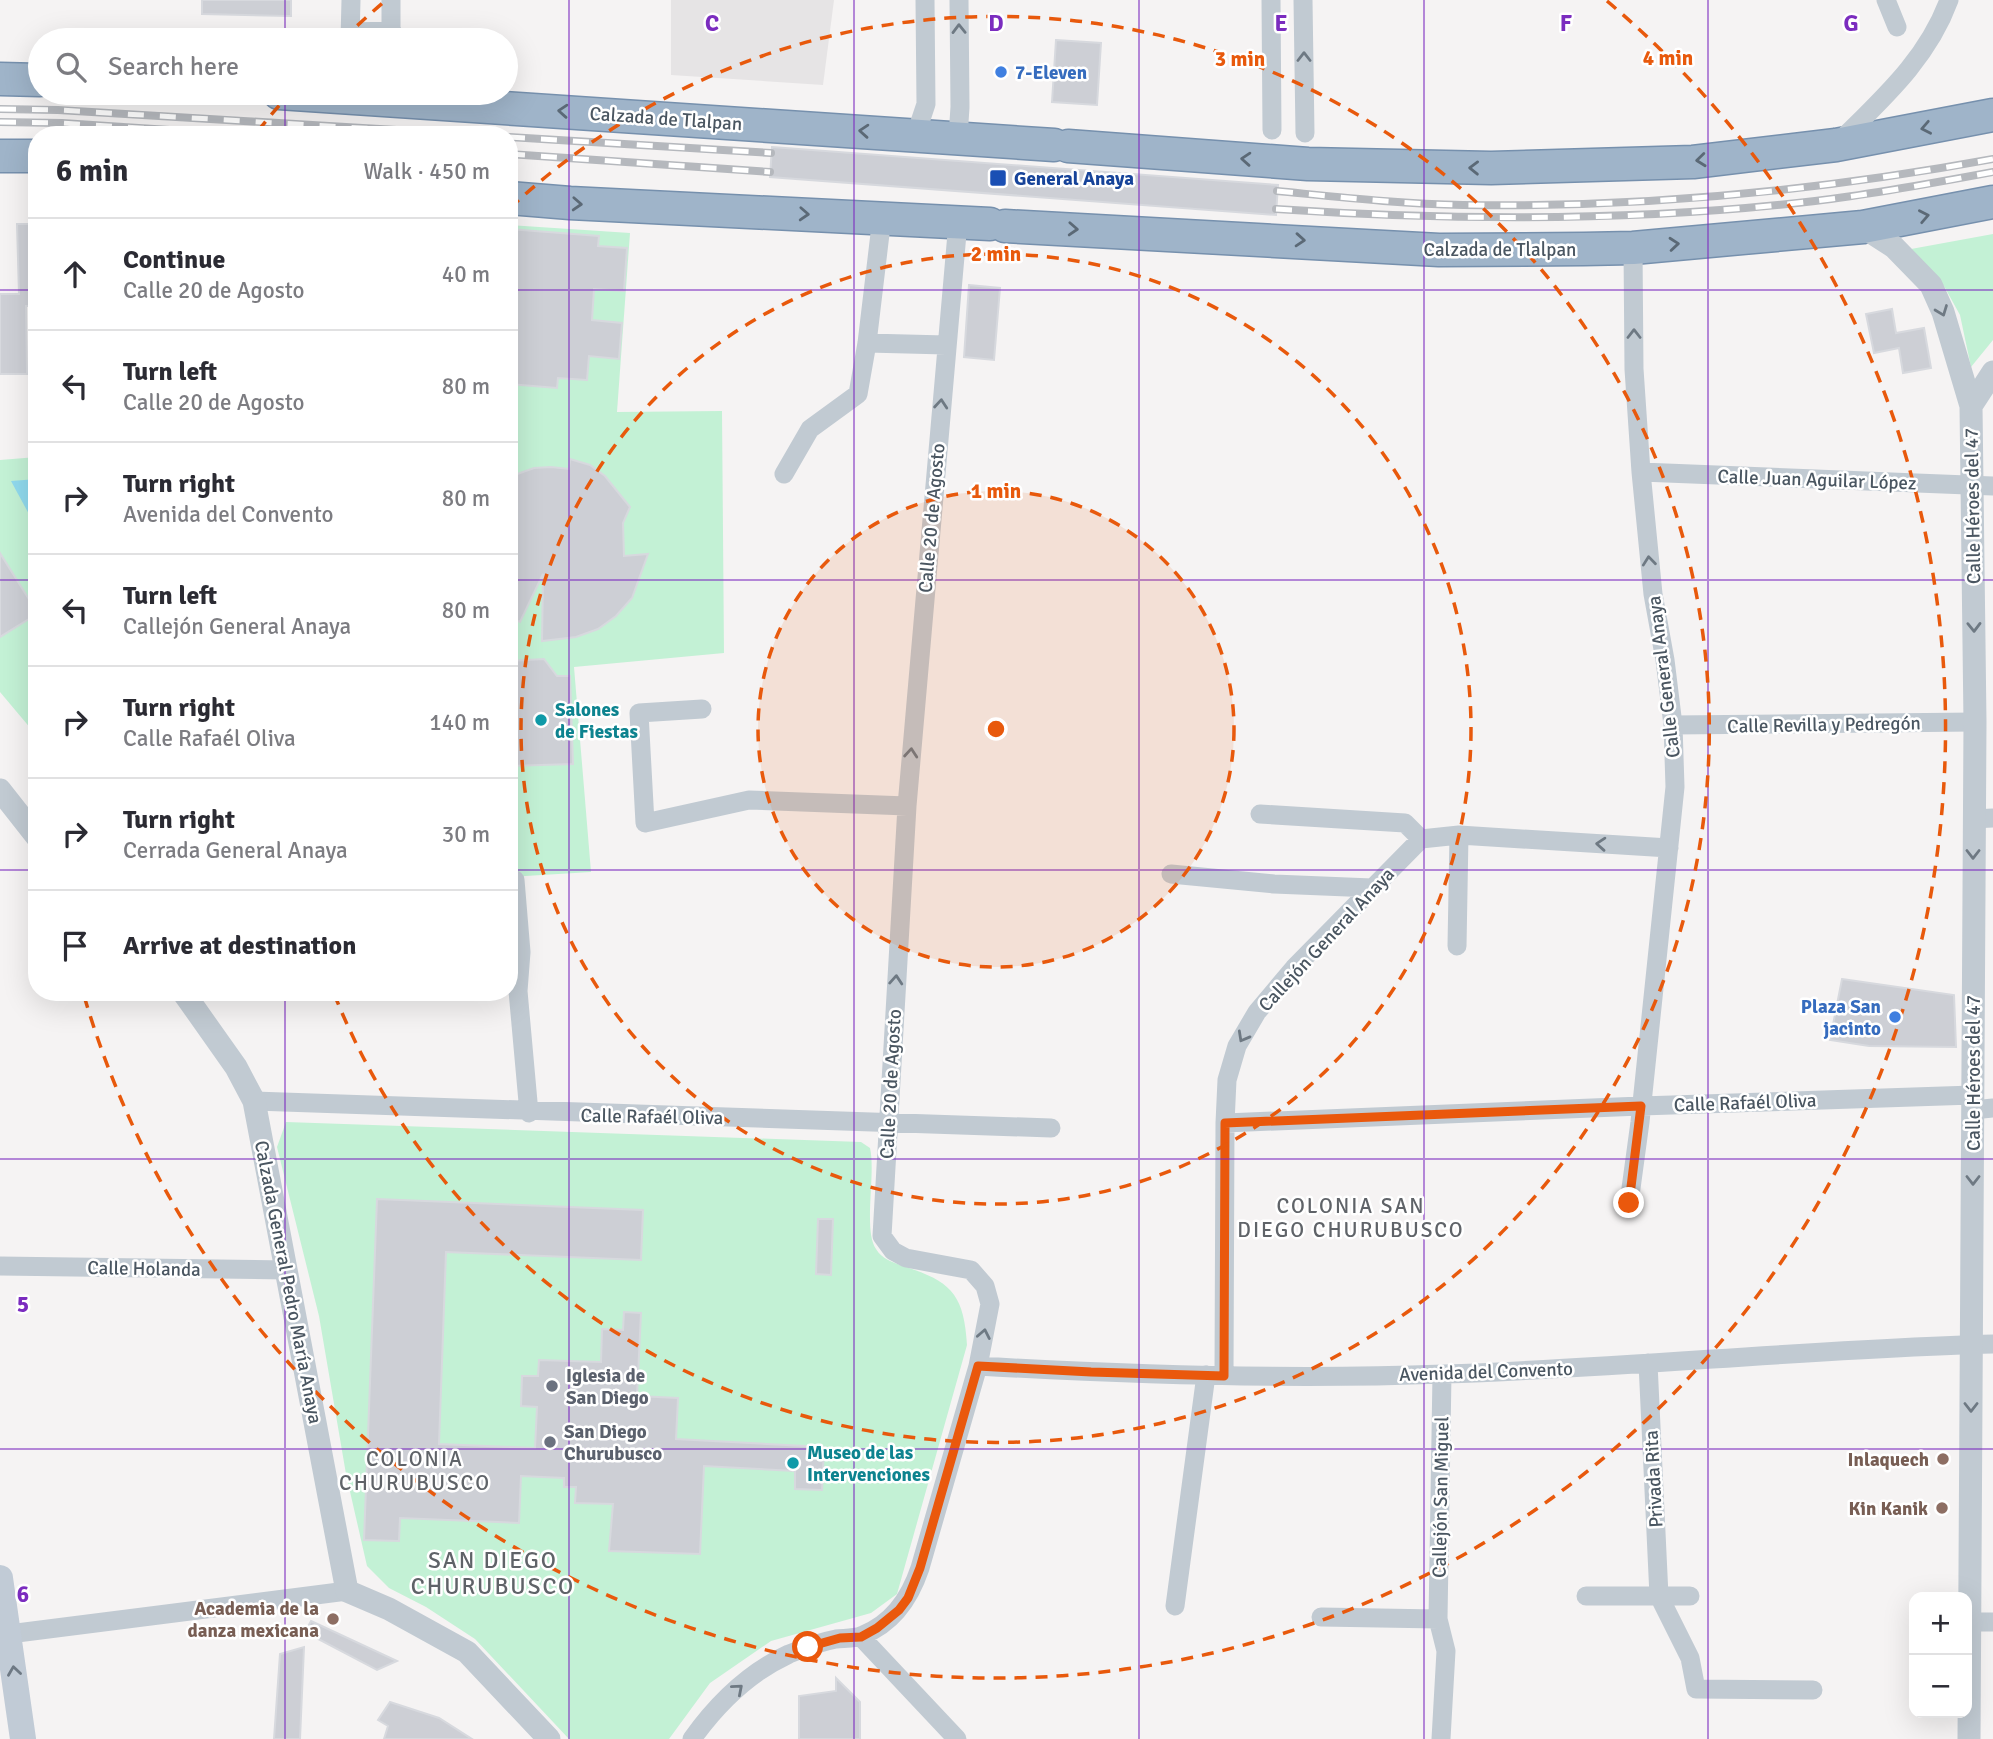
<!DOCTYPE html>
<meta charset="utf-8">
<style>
body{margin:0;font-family:Signika,sans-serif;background:#f7f7f7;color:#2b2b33}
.controls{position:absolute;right:21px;bottom:21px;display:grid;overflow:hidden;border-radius:14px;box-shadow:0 7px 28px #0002}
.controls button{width:63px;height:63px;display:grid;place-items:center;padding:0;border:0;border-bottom:2px solid #e1e1e2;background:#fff;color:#2b2b33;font:35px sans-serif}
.stop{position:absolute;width:21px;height:21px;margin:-16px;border:5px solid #ea580c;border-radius:50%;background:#fff}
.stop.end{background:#ea580c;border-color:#fff;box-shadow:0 2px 7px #0008}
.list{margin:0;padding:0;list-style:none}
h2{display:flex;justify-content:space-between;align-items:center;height:91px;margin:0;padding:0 28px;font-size:30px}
h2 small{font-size:23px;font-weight:400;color:#7c7c81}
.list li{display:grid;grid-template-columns:46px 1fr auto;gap:21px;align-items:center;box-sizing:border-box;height:112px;padding:0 28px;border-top:2px solid #e1e1e2}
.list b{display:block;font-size:26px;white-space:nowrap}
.list p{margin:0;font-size:23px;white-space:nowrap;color:#7c7c81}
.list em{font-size:23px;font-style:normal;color:#7c7c81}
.icon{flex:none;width:38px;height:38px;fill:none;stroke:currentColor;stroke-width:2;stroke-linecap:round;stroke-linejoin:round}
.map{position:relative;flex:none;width:1993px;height:1739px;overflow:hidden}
.search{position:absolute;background:#fff;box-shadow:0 7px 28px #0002;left:28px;top:28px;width:490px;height:77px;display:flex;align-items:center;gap:18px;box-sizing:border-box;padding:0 24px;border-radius:38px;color:#7c7c81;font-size:26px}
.panel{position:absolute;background:#fff;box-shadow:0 7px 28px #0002;left:28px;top:126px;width:490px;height:875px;border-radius:28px}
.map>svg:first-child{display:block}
.education{fill:#e6e4e5}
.green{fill:#c3f1d5}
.water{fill:#90daee}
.building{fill:#cdcfd5;stroke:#d7d9de;stroke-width:2}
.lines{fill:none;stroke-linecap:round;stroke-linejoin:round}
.trunk-casing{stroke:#7690ad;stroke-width:35}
.minor{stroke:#c1cad2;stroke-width:19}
.tertiary{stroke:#c1cad2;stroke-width:23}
.secondary{stroke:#c1cbd6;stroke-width:26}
.trunk{stroke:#9fb4c9;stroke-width:32}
.rail-casing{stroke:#b5b8bd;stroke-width:8}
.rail{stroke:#fff;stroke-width:5;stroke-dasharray:16;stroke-linecap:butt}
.oneway{stroke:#6e7983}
.oneway2{stroke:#5b6976}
.oneway3{stroke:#6e7984}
.route{stroke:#ea580c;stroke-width:9}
.grid{fill:none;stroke:#7b2cbf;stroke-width:2;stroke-opacity:0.55}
.ring{fill:none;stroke:#e8590c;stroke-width:3.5;stroke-dasharray:12 9}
.shop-dot{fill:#3f7fe0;stroke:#fff;stroke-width:2.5}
.transit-dot{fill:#1a4fb4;stroke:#fff;stroke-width:2.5}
.culture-dot{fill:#0f9aa8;stroke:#fff;stroke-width:2.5}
.worship-dot{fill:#6b7280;stroke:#fff;stroke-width:2.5}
.education-dot{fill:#8d6e63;stroke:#fff;stroke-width:2.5}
.labels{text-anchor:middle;stroke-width:5;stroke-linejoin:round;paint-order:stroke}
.shop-label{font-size:19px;font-weight:bold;fill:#366cbe;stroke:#fff;text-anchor:start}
.street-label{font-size:19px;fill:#4a5661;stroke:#fff}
.transit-label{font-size:19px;font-weight:bold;fill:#164399;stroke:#fff;text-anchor:start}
.culture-label{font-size:19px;font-weight:bold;fill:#0d838f;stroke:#fff;text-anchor:start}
.worship-label{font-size:19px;font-weight:bold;fill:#5b616d;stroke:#fff;text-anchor:start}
.education-label{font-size:19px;font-weight:bold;fill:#785e54;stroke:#fff;text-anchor:end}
.neighbourhood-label{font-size:21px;letter-spacing:2px;fill:#5f6368;stroke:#fff}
.quarter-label{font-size:23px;letter-spacing:2px;fill:#5f6368;stroke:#fff}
.grid-label{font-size:23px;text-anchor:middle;font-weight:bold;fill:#7b2cbf;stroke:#fff;stroke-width:5;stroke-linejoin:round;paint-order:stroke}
.centre{fill:#e8590c;stroke:#fff;stroke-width:3.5}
.ring-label{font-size:21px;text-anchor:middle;font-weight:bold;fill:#e8590c;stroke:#fff;stroke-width:5;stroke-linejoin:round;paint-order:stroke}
</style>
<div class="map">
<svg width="1993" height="1739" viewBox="0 0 1993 1739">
<rect width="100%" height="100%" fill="#f5f3f3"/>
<!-- education -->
<path class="education" d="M671 0H834L823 85 671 75Z"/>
<!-- green -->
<path class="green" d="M509 225 630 233 617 412 722 411 724 653 574 667 591 872 509 877Z
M1993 234V340L1971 367 1960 315 1944 286 1911 249Z
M37 457V736L0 692V460Z
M286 1122 861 1142 870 1148C876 1173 863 1231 876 1249 882 1259 892 1262 903 1266 950 1281 964 1293 967 1345L897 1594 871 1613 771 1641 710 1683 669 1739H569L475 1639 426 1607 389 1588 367 1566 346 1474 319 1316 277 1147Z"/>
<!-- water -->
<path class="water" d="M37 479V512L30 516 11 481Z"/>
<!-- building -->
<path class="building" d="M202 0H291V16L202 14Z
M1056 40 1101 43 1097 105 1052 102Z
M772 147 1278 185 1276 215 770 177Z
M17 224H37V306H26L27 374H0V294H19Z
M509 229 599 236 598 246 627 248 624 291 594 289 592 320 622 323 619 359 589 356 587 380 558 378 557 388 509 384Z
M969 285 1000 288 994 360 964 357Z
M1892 309 1896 333 1924 328 1931 368 1903 373 1899 348 1874 353 1866 314Z
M570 459 590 465 605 476 630 507 623 523 624 556 648 554 632 598 616 616 598 629 576 637 542 641 543 574 520 622 509 617V477L534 468 551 467 569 469Z
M0 553 37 612V614L0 637Z
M544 659 557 676H570L573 764 509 766V661Z
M1842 979 1954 995 1956 1047 1869 1046 1830 1040Z
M377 1199 643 1210 641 1260 446 1252 439 1444 535 1448 537 1407 521 1406 522 1376H538L539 1360 601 1362 602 1329 623 1330 624 1312 641 1313 637 1396 678 1398 676 1439 824 1447 822 1490 795 1489V1471L704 1466 700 1554 609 1551 613 1504 575 1503 576 1487H564V1478L521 1476 519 1523 400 1518 399 1541 364 1540Z
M818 1219H833L831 1275 816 1274Z
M311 1621 397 1661 377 1670 305 1632Z
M304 1647 300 1739H274L280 1654Z
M836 1678 860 1702V1739H799V1696L836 1691Z
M390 1702 439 1718 472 1739H384L388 1726 378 1720Z"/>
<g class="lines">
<!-- trunk casing -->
<g class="trunk-casing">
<path id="trunk" d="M0 79 40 80
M279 93 1054 145
M1068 146 1308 164 1491 168 1693 162 1836 145 1993 115
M0 156H37
M509 198 570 203 990 224
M1005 226 1439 250 1584 249 1633 248 1863 227 1993 202"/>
</g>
<!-- minor -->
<path class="minor" d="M391 0V40
M1271 0 1272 130
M1303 0 1305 133
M1886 0 1897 27
M351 32 392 31
M350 40 351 0
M916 134 926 104 925 0
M958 137 960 107 959 0
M1837 144C1882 99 1927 60 1949 0
M867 343 946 345
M1641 472 1993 486
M784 474 810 429 858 394 867 343 882 217
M702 709 639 713 645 823 749 800 907 806
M1673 725 1975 722
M1260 814 1405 823 1421 839
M1973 819 1993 818
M1171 874 1274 884 1372 888
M515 880 521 952 518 991 529 1113
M1457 946 1459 835
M254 1101C520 1112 785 1117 1051 1128
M1973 1110 1993 1108
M1225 1123 1641 1106 1973 1095
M1629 1203 1640 1122 1675 787 1673 725 1665 660 1653 594 1641 472 1634 369 1633 248
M0 1266 287 1270
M1648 1363 1659 1596 1690 1658 1696 1689 1813 1690
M978 1366C1133 1375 1289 1380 1444 1374 1627 1368 1810 1349 1993 1344
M1224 1375 1225 1123 1227 1080 1237 1046 1257 1012 1294 968 1421 839 1459 835 1669 848
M1586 1596H1690
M1175 1606 1206 1375
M1321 1617 1438 1619
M1970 1622H1993
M9 1634 347 1591
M861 1637 957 1739
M692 1739C717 1704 750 1672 789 1654 804 1648 820 1642 836 1639 844 1638 855 1639 863 1635 893 1623 910 1598 920 1568L978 1366 990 1304 985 1286 971 1270 906 1258 893 1251 882 1236 907 806 958 222
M1441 1739 1446 1651 1438 1619 1442 1374"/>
<!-- tertiary -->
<path class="tertiary" d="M1863 227 1894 247 1931 285 1943 312 1971 406 1975 722 1969 1739
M1971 406 1993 372
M0 790 37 837
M183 992 236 1067 254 1101 347 1591 389 1609 467 1652 549 1739"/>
<!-- secondary -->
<path class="secondary" d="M0 1578 23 1739"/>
<!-- trunk -->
<use href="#trunk" class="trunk"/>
<!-- rail casing -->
<g class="rail-casing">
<path id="rail" d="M0 109 58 110 480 135
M0 122 62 123 246 135
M509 137 771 153
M509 154 770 172
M1277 191C1339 197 1401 204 1463 205 1641 208 1818 191 1993 159
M1276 209C1456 221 1636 222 1815 201 1875 194 1934 183 1993 172"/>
</g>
<!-- rail -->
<use href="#rail" class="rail"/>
</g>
<!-- one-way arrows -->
<defs><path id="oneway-chevron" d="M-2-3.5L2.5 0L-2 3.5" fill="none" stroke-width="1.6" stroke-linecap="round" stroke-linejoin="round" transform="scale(1.75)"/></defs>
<g class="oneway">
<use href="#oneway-chevron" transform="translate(959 29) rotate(-91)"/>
<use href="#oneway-chevron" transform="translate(1304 57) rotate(-90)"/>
<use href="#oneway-chevron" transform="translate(1942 311) rotate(69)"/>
<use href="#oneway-chevron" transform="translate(1634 334) rotate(-90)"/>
<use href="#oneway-chevron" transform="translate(941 404) rotate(-85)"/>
<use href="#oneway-chevron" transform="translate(1649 561) rotate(-96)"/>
<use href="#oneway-chevron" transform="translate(1974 627) rotate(89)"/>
<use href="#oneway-chevron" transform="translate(911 753) rotate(-85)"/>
<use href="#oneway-chevron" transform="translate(1601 844) rotate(-176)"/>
<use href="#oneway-chevron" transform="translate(1973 854) rotate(90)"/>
<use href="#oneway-chevron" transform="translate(896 980) rotate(-86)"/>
<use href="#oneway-chevron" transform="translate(1243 1037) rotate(119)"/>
<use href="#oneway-chevron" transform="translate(1973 1180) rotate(90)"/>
<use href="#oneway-chevron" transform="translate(984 1334) rotate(-79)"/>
<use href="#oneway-chevron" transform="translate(1971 1407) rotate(90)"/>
<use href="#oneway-chevron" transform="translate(738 1689) rotate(-41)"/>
</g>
<g class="oneway2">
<use href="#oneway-chevron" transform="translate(563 111) rotate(-176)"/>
<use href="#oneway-chevron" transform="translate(1926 128) rotate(169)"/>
<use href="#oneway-chevron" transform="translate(864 131) rotate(-176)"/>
<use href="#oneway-chevron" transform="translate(1246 159) rotate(-176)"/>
<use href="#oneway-chevron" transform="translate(1701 160) rotate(174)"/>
<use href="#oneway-chevron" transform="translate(1474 168) rotate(-179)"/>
<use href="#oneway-chevron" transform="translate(577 204) rotate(3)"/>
<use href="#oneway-chevron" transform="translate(804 214) rotate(3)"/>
<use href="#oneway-chevron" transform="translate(1924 216) rotate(-11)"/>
<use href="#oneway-chevron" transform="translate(1073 229) rotate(3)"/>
<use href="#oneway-chevron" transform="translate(1300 240) rotate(4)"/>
<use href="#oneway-chevron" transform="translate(1674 244) rotate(-5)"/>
</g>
<use class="oneway3" href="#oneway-chevron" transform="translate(14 1671) rotate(-98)"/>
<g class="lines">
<!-- route -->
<path class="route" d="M808 1647 840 1638 861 1637 877 1628 899 1610 908 1598 920 1568 978 1366 1091 1372 1224 1376 1225 1123 1641 1106 1629 1203"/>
</g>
<!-- grid -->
<path class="grid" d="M285 0V40M569 0V1739M854 0V1739M1139 0V1739M1424 0V1739M1708 0V1739M285 93V135M0 290H37M509 290H1993M0 580H37M509 580H1993M0 870H37M509 870H1993M285 992V1739M0 1159H1993M0 1449H1993"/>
<!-- distance rings -->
<circle cx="996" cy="729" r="238" fill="#e8590c" fill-opacity=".12"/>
<g class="ring">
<circle cx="996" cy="729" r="238"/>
<circle cx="996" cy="729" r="475"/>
<path d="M510 208A713 713 0 1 1 335 996"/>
<path d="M258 131A950 950 0 0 1 290 93M342 40A950 950 0 0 1 385 1M1607 1A950 950 0 1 1 85 999"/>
</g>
<!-- markers -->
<g class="shop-dot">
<circle cx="1001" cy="72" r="7"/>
<circle cx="1895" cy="1017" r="7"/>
</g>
<rect class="transit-dot" x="989" y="169" width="18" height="18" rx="3.5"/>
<g class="culture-dot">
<circle cx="541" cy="720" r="7"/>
<circle cx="793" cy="1463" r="7"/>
</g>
<g class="worship-dot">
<circle cx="552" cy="1386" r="7"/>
<circle cx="550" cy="1442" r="7"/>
</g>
<g class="education-dot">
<circle cx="1943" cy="1459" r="7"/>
<circle cx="1942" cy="1508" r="7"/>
<circle cx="333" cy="1619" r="7"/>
</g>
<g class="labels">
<!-- shop labels -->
<g class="shop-label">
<text x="1015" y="79">7-Eleven</text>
<text x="1881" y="1013" text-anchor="end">Plaza San<tspan x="1881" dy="22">jacinto</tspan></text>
</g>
<!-- street labels -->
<g class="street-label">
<text transform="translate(666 118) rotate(4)" y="7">Calzada de Tlalpan</text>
<text x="1500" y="256">Calzada de Tlalpan</text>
<text transform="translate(1817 479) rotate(2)" y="7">Calle Juan Aguilar López</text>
<text transform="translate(1972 506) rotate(-91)" y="7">Calle Héroes del 47</text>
<text transform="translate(931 518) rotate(-85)" y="7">Calle 20 de Agosto</text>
<text transform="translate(1663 677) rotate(-97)" y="7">Calle General Anaya</text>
<text transform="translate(1824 724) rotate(-1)" y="7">Calle Revilla y Pedregón</text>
<text transform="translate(1326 939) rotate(-47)" y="7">Callejón General Anaya</text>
<text transform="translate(1973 1073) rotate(-90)" y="7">Calle Héroes del 47</text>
<text transform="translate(890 1084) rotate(-87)" y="7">Calle 20 de Agosto</text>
<text transform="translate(1745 1102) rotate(-2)" y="7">Calle Rafaél Oliva</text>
<text transform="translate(652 1116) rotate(1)" y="7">Calle Rafaél Oliva</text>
<text transform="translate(144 1268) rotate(1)" y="7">Calle Holanda</text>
<text transform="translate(289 1282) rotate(79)" y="7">Calzada General Pedro María Anaya</text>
<text transform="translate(1486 1371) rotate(-2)" y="7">Avenida del Convento</text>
<text transform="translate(1653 1479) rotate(-93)" y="7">Privada Rita</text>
<text transform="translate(1440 1497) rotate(-89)" y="7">Callejón San Miguel</text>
</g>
<!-- transit labels -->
<g class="transit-label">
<text x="1014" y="185">General Anaya</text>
</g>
<!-- culture labels -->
<g class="culture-label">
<text x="555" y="716">Salones<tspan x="555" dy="22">de Fiestas</tspan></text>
<text x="807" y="1459">Museo de las<tspan x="807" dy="22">Intervenciones</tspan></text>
</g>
<!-- worship labels -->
<g class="worship-label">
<text x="566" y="1382">Iglesia de<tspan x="566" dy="22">San Diego</tspan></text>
<text x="564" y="1438">San Diego<tspan x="564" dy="22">Churubusco</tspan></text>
</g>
<!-- education labels -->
<g class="education-label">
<text x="1929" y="1466">Inlaquech</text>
<text x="1928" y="1515">Kin Kanik</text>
<text x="319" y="1615">Academia de la<tspan x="319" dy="22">danza mexicana</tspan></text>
</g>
<!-- neighbourhood labels -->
<g class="neighbourhood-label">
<text x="1351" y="1213">COLONIA SAN<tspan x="1351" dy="24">DIEGO CHURUBUSCO</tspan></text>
<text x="415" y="1466">COLONIA<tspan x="415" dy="24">CHURUBUSCO</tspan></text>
</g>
<!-- quarter labels -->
<g class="quarter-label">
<text x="493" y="1568">SAN DIEGO<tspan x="493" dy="26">CHURUBUSCO</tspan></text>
</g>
</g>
<g class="grid-label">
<text x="712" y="31">C</text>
<text x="996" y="31">D</text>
<text x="1281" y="31">E</text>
<text x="1566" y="31">F</text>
<text x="1851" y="31">G</text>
<text x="23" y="1312">5</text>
<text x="23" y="1602">6</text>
</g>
<circle cx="996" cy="729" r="10" class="centre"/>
<g class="ring-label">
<text x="1668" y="65">4 min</text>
<text x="1240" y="66">3 min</text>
<text x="996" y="261">2 min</text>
<text x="996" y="498">1 min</text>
</g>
</svg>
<div class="controls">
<button>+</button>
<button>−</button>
</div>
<div class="stop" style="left:808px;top:1647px"></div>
<div class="stop end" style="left:1629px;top:1203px"></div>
<div class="search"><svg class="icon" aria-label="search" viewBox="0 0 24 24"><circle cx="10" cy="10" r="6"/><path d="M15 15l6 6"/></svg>Search here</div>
<section class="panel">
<h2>6 min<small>Walk · 450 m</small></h2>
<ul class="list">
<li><svg class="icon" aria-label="ahead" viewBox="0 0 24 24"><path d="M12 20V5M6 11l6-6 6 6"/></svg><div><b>Continue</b><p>Calle 20 de Agosto</p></div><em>40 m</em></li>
<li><svg class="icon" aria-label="left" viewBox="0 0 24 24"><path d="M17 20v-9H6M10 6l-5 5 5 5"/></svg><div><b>Turn left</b><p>Calle 20 de Agosto</p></div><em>80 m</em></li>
<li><svg class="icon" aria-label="right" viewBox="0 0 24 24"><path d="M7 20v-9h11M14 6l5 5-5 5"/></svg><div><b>Turn right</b><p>Avenida del Convento</p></div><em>80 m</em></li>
<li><svg class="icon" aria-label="left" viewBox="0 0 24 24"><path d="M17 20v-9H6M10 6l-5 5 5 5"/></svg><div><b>Turn left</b><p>Callejón General Anaya</p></div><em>80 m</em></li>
<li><svg class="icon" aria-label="right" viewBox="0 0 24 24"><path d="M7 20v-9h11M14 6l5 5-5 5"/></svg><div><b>Turn right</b><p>Calle Rafaél Oliva</p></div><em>140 m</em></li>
<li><svg class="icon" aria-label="right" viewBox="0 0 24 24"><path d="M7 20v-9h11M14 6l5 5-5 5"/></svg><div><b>Turn right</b><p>Cerrada General Anaya</p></div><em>30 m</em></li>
<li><svg class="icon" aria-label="arrive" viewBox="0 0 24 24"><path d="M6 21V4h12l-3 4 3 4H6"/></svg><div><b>Arrive at destination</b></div></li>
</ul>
</section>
</div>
